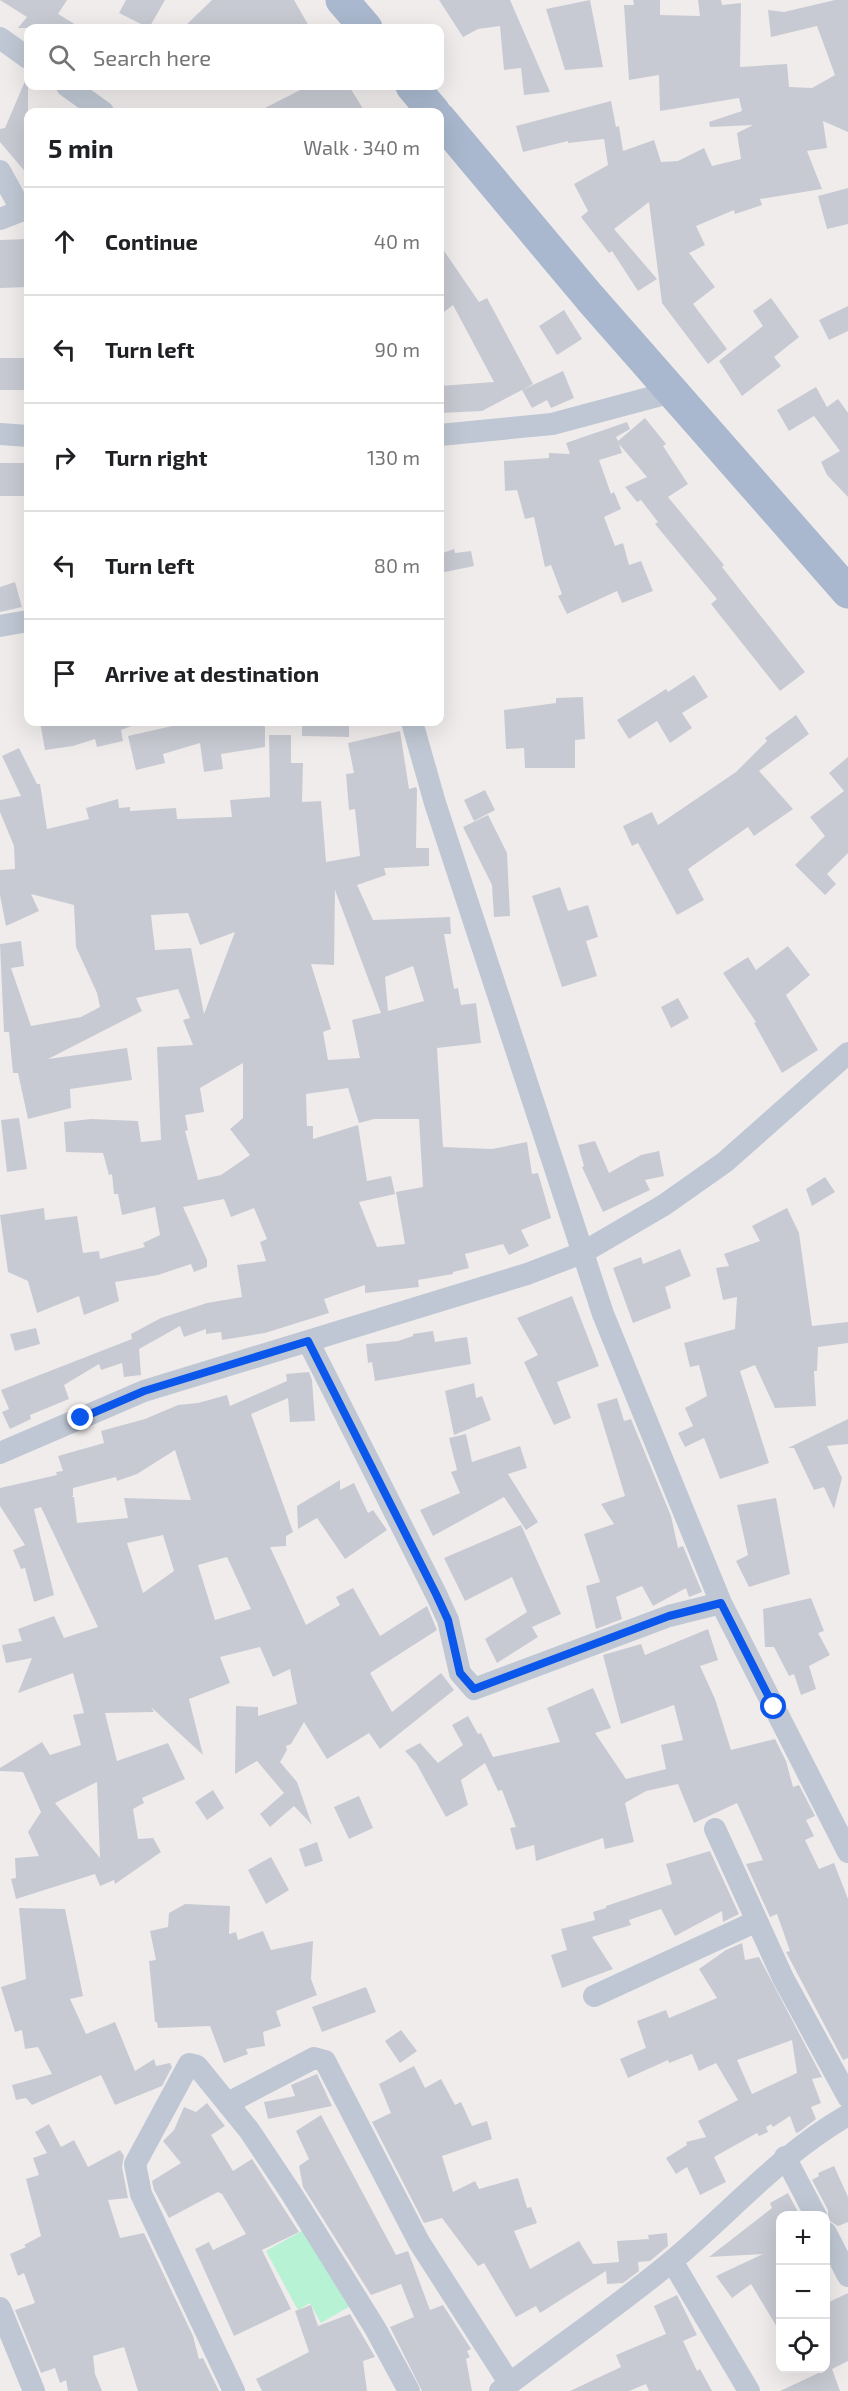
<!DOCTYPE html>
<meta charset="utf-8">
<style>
body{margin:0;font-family:"Exo 2",sans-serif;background:#f2f2f2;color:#202124}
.controls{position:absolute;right:18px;bottom:18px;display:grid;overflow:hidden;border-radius:12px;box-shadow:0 6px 24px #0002}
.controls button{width:54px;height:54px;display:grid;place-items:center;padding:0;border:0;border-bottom:2px solid #e0e0e0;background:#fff;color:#202124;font:30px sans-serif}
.stop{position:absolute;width:18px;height:18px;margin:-14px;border:4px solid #0b57eb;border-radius:50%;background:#fff}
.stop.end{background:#0b57eb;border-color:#fff;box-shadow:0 2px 6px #0008}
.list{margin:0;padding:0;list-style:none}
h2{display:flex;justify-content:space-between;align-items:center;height:78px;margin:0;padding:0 24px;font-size:26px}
h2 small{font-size:20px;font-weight:400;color:#757577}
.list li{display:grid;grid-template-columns:39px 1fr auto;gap:18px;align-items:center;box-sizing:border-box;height:108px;padding:0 24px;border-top:2px solid #e0e0e0}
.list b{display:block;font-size:22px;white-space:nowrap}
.list em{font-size:20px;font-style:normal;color:#757577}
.icon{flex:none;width:33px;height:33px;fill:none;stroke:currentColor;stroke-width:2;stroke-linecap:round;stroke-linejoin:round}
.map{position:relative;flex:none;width:848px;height:2391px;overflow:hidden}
.search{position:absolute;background:#fff;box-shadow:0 6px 24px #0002;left:24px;top:24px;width:420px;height:66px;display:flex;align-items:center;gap:15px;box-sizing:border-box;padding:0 21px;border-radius:12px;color:#757577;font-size:22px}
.panel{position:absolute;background:#fff;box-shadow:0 6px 24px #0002;left:24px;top:108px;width:420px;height:618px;border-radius:12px}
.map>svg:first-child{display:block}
.green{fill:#b6f2d3}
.building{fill:#c8cad3;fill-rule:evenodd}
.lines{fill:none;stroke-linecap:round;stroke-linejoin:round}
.minor{stroke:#bec7d3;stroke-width:22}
.primary{stroke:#a9b8ce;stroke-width:33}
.route{stroke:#0b57eb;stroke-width:8}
</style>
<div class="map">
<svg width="848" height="2391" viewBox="0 0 848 2391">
<rect width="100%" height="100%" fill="#f0ecec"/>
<!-- green -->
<path class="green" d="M307 2228 350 2306 321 2323 310 2303 298 2310 266 2251Z"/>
<!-- building -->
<path class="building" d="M0 0H67L58 14 81 28H18L27 17Z
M126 0H165L149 28 119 13Z
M212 0H294L310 28H183Z
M439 0H510L550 92 524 95 521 68 504 70 500 26 478 29 463 37Z
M590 0 603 67 565 70 546 9Z
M633 0H660V15L700 16 698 0H721L722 5 741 3 740 67 787 64 789 87 812 88 835 75 817 26 771 37 768 10 784 12 835 0H848V132L823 121 827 148 807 151 822 189 760 199 762 205 735 214 734 210 696 226 705 245 689 253 715 287 693 304 727 349 708 364 662 303 649 202 614 229 657 279 638 291 612 251 609 253 581 217 588 211 574 184 608 165 604 139 568 143V141L523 152 516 126 611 101 616 127 619 126 623 151 654 140 661 162 678 161 704 148 712 166 741 159 737 133 753 125 710 127 709 122 742 111 739 98 660 111 659 75 629 80 624 5H634Z
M28 74V175L0 142V129L5 128Z
M308 86H349L365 112H257Z
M848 188V224L827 229 818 196Z
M28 239V287L0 288V240Z
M440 245 479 302 487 298 533 384 522 390 563 371 574 398 551 408 547 400 532 408 522 390 482 411 441 413 440 386 494 382 453 305 440 315Z
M771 298 799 337 774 357 781 366 742 396 719 361 763 326 753 311Z
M848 306V331L829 340 819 320Z
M564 310 582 339 557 355 539 326Z
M0 358H28V390H0Z
M816 387 827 407 838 399 848 413V497L827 475 821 462 840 451 814 416 789 431 777 410Z
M645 418 666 444 663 446 688 484 668 497 724 565 722 567 805 672 780 691 711 604 717 599 655 524 658 522 641 500 637 502 625 487 647 477 619 444 622 453 599 460 611 494 614 492 621 509 604 517 615 546 623 543 629 565 641 561 653 591 622 603 617 591 567 614 558 596 562 594 551 565 545 567 534 517 525 519 517 490 505 491 504 461 549 458V453L570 454 566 443 627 422 630 429 616 437 618 441Z
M0 463H28V496H0Z
M454 549 455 553 471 551 474 566 440 573V554Z
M15 582 22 607 0 612V587Z
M694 675 708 697 682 713 692 728 670 743 657 721 629 739 617 720 666 689 668 692Z
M583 697 585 739 575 740V768H525L524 748 506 749 504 710 556 703V698Z
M796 715 809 734 759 771 793 809 754 836 748 827 688 869 704 900 677 915 638 843 632 846 623 826 652 812 658 825 736 772 767 741 765 738Z
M40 722H137V724L121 730 123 741 97 747 95 739 73 746 45 750Z
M190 722H261L265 727V747L221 754 223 769 204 772 200 743 163 754 165 763 136 770 128 736Z
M302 722H349V737L302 736Z
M400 731 409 789 416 787 417 789 416 848H429V866L384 868 386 875 357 885 373 920 450 917 451 934H444L454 989 458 988 461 1005 476 1003 481 1043 437 1048 443 1147 492 1149 527 1142 532 1174 538 1173 551 1218 521 1230 529 1246 509 1255 503 1244 465 1254 469 1268 453 1272V1274L418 1280 419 1287 365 1293V1285L324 1299 329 1313 265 1333 222 1340 221 1332 206 1334V1329L184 1337 180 1326 139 1349 141 1375 124 1377 122 1363 101 1370 99 1364 64 1385 69 1399 30 1415 31 1419 10 1429 2 1412 9 1409 1 1390 132 1339 131 1334 161 1318 207 1303 242 1297 237 1265 266 1261 260 1242 267 1239 254 1208 231 1217 224 1199 183 1207 207 1260V1267L194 1272 191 1264 158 1275 115 1282 119 1301 84 1315 79 1296 37 1313 28 1281 8 1272 0 1215 44 1208 45 1220 77 1216 83 1253 99 1251 100 1259 145 1247 143 1243 160 1235 155 1207 122 1215 118 1194H114L112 1174 109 1175 103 1153 66 1152 64 1122 91 1119 138 1121 141 1142 161 1140 157 1047 193 1045 183 1020 190 1018 178 989 136 998 142 1011 48 1059 127 1048 132 1080 70 1089 71 1108 28 1119 18 1073H13L9 1032H4L0 944 21 941 24 966 11 968 31 1026 81 1017 100 1007 97 993 76 947 74 905 31 894 39 911 6 926 0 895V870L15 869 14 846 0 812V800L21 796 2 756 19 748 37 784H40L47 829 89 819 86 808 118 799 119 808 130 807V811L176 808 177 819 232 817 230 800 270 797 269 735H291V763H303L302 802 321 801 326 862 360 856 355 809 349 810 346 774 354 773 348 743ZM335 890 381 1013 352 1020 360 1058 328 1060 323 1032 331 1029 311 964 334 965ZM188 913 200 945 235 932 204 1014 191 948 155 950 151 915ZM413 966 424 1001 388 1011 385 977ZM243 1063V1118L230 1129 250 1155 221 1175 198 1180 185 1131 188 1130 185 1115 204 1112 200 1088ZM348 1088 359 1123 374 1119H419L423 1187 396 1192 405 1244 377 1247 359 1202 395 1194 391 1176 367 1181 358 1125 313 1139V1126H307L306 1094Z
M848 757V853L827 874 836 884 825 895 795 865 825 836 810 817 844 791 829 773Z
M485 790 495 810 474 821 464 800Z
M488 815 507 853 510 916 494 917 492 885 463 827Z
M560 887 568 911 588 905 598 937 586 941 597 976 562 987 532 896Z
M788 946 810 975 786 995 818 1050 782 1073 754 1023 756 1022 723 973 748 957 756 970Z
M678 998 689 1018 671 1028 661 1007Z
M19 1118 27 1169 7 1172 1 1120Z
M595 1141 609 1173 641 1155 659 1151 664 1176 645 1180 650 1190 603 1212 582 1167 584 1166 578 1145Z
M825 1177 835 1192 812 1206 806 1189Z
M787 1208 799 1233 812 1326 848 1322V1343L818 1347 817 1371H814L816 1406 775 1408 755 1365 740 1371 769 1463 720 1479 704 1438 685 1447 678 1433 693 1426 685 1408 707 1396 699 1365 690 1367 684 1343 735 1329 737 1297 723 1300 716 1268 729 1266 724 1254 760 1241 752 1226Z
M680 1249 691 1276 665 1287 671 1308 633 1323 613 1268 641 1257 643 1264Z
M572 1296 599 1366 557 1382 571 1418 554 1425 524 1362 538 1355 517 1318Z
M36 1328 40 1344 15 1351 10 1334Z
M433 1331 435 1342 467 1337 471 1364 375 1381 372 1362 368 1363 366 1344 398 1341 413 1336V1334Z
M309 1372 312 1380 315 1421 290 1422 288 1398 251 1414 293 1532 286 1536V1546L270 1547 306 1625 340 1605 336 1597 353 1588 380 1636 427 1606 437 1630 370 1673 392 1712 441 1673 454 1690 380 1749 369 1733 327 1759 304 1722 291 1744 286 1746 287 1750 280 1762 297 1782 312 1825 294 1806 270 1827 260 1814 284 1793 257 1761 235 1774 236 1706 258 1707V1716L297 1704 290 1669 273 1677 260 1647 220 1657 230 1683 189 1699 203 1755 151 1707 154 1712 105 1713 117 1761 168 1743 185 1779 142 1798 144 1803 133 1809 138 1839 153 1838 161 1852 115 1884 114 1880 100 1886 95 1874 16 1899 11 1879 16 1878 15 1858 39 1856 28 1832 41 1812 23 1772 0 1771V1768L42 1742 50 1755 81 1745 73 1715 84 1713 73 1673 18 1693 32 1658 6 1663 2 1645 22 1641 18 1629 54 1616 64 1638 98 1627 41 1507 34 1509 54 1595 34 1602 25 1568 21 1569 13 1550 25 1545 0 1506V1488L57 1475 56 1472 63 1471 58 1456 104 1443 101 1431 145 1419 178 1405 198 1403 227 1395 230 1406 287 1381 286 1374ZM175 1450 191 1500 124 1498 128 1518 77 1523 74 1497H71L73 1496V1488L116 1477 117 1481 137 1474ZM163 1535 174 1571 143 1593 127 1543ZM227 1557 251 1609 215 1620 198 1565ZM97 1782 100 1858 55 1803Z
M474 1383 476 1398 482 1396 491 1420 454 1435 445 1391Z
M617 1398 624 1421 631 1419 671 1516 678 1548 683 1546 702 1592 689 1597 686 1588 653 1606 642 1586 616 1597 622 1619 596 1629 586 1586 600 1582 584 1534 614 1524 601 1504 625 1496 597 1404Z
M848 1419V1444L827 1446 842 1478 834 1509 824 1487 814 1490 794 1448H788Z
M466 1434 472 1462 520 1446 527 1468 508 1474 538 1522 526 1530 504 1497 433 1536 420 1510 460 1493 451 1472 457 1470 449 1438Z
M340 1480V1490L354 1483 368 1513 373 1510 387 1530 345 1559 317 1518 298 1529 297 1506Z
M776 1498 790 1574 749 1587 736 1561 748 1555 737 1505Z
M521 1525 561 1614 532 1627 538 1637 497 1663 485 1639 527 1612 512 1577 465 1601 444 1558Z
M811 1598 824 1631 818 1633 830 1655 809 1666 816 1689 801 1695 794 1674 789 1676 774 1647H765L763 1609Z
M708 1629 718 1660 700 1666 715 1699 731 1750 775 1739 786 1761 793 1787 799 1785 815 1816 806 1820 814 1836 805 1840 819 1869 834 1863 848 1899V2058L843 2060 786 1952 790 1951 777 1914 770 1917 746 1864 763 1860 737 1803 694 1823 678 1784 646 1791 625 1803 634 1842 605 1849 603 1838 536 1861 534 1845 516 1850 510 1828 516 1827 502 1790 498 1791 485 1763 461 1780 468 1805 446 1817 416 1763 405 1751 420 1743 438 1763 463 1745 452 1725 468 1716 478 1734 481 1733 493 1757 560 1742 547 1708 593 1688 611 1728 595 1733 626 1779 666 1769 661 1745 683 1740 674 1705 621 1724 603 1655 641 1644 645 1655Z
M213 1790 224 1808 207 1820 195 1802Z
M359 1796 373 1828 349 1839 334 1807Z
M317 1842 323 1861 305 1867 299 1849Z
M710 1851 739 1914 723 1922 722 1911 675 1936 661 1909 629 1920 631 1925 592 1937 613 1969 562 1988 551 1955 567 1950 561 1929 595 1920 593 1912 606 1908V1906L672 1884 666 1864Z
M271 1857 289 1890 266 1904 248 1870Z
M185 1904 230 1906 229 1934 236 1932 238 1940 263 1931 271 1950 313 1941 311 1979 317 1995 276 2011 281 2026 263 2032 265 2046 246 2049 248 2054 224 2063 210 2026 158 2028 157 2022H155L149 1961 156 1960 150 1931 168 1927 169 1913Z
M19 1908 65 1909 83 1996 70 1999 86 2034 115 2022 135 2071 154 2059 156 2066 170 2063 172 2067 162 2086 115 2105 101 2075 32 2105 26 2098 16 2100 12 2085 52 2074 38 2047 25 2049 22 2030 15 2032 1 1987 26 1979Z
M742 1943 745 1960 759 1957 822 2077 812 2079 821 2103 811 2107 816 2119 799 2132 796 2133 790 2116 773 2127 771 2124 766 2127 768 2132 759 2136 757 2133 714 2157 726 2182 700 2195 687 2167 676 2174 666 2158 687 2145 686 2142 706 2137 698 2121 738 2100 716 2063 699 2071 692 2054 669 2063 668 2060 628 2078 620 2059 646 2048 637 2021 666 2010 669 2018 717 1998 699 1969 726 1950ZM792 2040 797 2073 752 2094 737 2060Z
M366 1987 376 2012 322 2032 312 2007Z
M401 2030 417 2051 400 2063 385 2041Z
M414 2066 425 2088 441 2079 455 2105 461 2102 472 2126 487 2121 492 2139 442 2156 453 2192 475 2181 479 2189 518 2178 527 2208 531 2207 537 2223 514 2231 530 2269 579 2241 593 2264 619 2262 617 2241 649 2239 648 2235 667 2233 668 2246 650 2261 638 2262 639 2271 623 2283 607 2284 606 2271 540 2313 536 2306 516 2317 484 2263 478 2266 442 2218 424 2223 372 2122 391 2113 379 2084Z
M317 2074 332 2106 268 2119 264 2102 295 2096 291 2085Z
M207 2103 225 2126 211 2135 233 2171 252 2159 299 2232 262 2250 291 2309 234 2336 195 2249 209 2242 213 2250 246 2234 222 2194 218 2192 169 2218 154 2190 152 2181 181 2163 163 2141 174 2130 184 2107 196 2112Z
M321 2115 396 2255 408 2251 430 2310 443 2305 471 2349 467 2351 470 2357 466 2359 472 2391H422L390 2327 414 2317 401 2284 371 2295 303 2187 299 2166 309 2159 296 2131Z
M49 2124 61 2147 74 2140 88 2167 120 2150 124 2156 122 2167 128 2198 108 2200 120 2238 144 2233 193 2336 199 2359 203 2358 219 2391H138L124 2347 93 2356 95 2374 102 2391H68L66 2380 60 2383 55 2368 41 2373 15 2310 35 2303 24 2273 18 2276 10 2254 26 2247 24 2245 41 2236 26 2179 39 2175 33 2158 47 2153 35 2132Z
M834 2166 848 2197V2222L838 2226 828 2220V2210L812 2180 819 2176 818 2173Z
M788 2193 800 2216H780V2332L751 2284 732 2298 716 2276 763 2254 709 2257 772 2208 770 2203Z
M848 2293V2361L832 2369 840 2391H780L825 2370V2304Z
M677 2295 697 2335 683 2341 697 2371 700 2369 712 2391H649L646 2384 629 2391H570L621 2367 616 2355 666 2334 654 2306Z
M311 2305 318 2326 350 2314 375 2357 363 2361 367 2391H262L256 2379 309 2352 295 2311Z"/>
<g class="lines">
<!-- minor -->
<path class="minor" d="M0 38 28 58
M67 86 103 112
M0 171 22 211
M0 219 28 208
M0 434 28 436
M440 435 552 424 672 392
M0 626 28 621
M412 722 435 803 603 1314 721 1603 848 1852
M308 1341 436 1594 448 1620 460 1673 474 1689 669 1616 721 1603
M0 1453 144 1391 527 1274 582 1253 664 1205 725 1162 848 1053
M715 1829 783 1978 848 2097
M594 1996 757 1921
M228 2103 314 2058 325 2061 419 2242 510 2384
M785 2157 816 2216
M826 2233 848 2276
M672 2261 749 2391
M0 2308 34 2391
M234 2391 141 2194 135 2164 189 2064 197 2066 249 2130 291 2193 375 2328 409 2391
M500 2391C557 2347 617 2307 672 2261 731 2212 780 2154 848 2115"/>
<!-- primary -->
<path class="primary" d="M342 0 366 28
M412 86 434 112
M440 119 590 298 848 592"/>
</g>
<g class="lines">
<!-- route -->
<path class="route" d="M81 1418 144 1391 308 1341 436 1594 448 1620 460 1673 474 1689 669 1616 721 1603 774 1707"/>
</g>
</svg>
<div class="controls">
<button>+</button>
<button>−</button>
<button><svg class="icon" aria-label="locate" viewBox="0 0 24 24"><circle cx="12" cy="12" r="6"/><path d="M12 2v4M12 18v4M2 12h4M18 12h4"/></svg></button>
</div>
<div class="stop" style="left:774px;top:1707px"></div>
<div class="stop end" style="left:81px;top:1418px"></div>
<div class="search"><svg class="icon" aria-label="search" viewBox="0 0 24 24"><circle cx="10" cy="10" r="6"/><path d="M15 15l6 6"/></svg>Search here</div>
<section class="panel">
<h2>5 min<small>Walk · 340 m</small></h2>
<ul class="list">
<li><svg class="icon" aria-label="ahead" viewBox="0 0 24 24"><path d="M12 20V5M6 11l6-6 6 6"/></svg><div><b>Continue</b></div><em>40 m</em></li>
<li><svg class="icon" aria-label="left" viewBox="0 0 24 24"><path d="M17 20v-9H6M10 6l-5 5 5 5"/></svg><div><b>Turn left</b></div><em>90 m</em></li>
<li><svg class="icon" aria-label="right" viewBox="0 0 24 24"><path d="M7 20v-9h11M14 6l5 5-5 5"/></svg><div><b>Turn right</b></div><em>130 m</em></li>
<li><svg class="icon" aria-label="left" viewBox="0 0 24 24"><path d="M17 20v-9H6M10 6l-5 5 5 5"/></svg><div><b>Turn left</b></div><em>80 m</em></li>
<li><svg class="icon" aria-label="arrive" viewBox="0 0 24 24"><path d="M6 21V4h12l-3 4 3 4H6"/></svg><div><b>Arrive at destination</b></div></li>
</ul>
</section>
</div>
